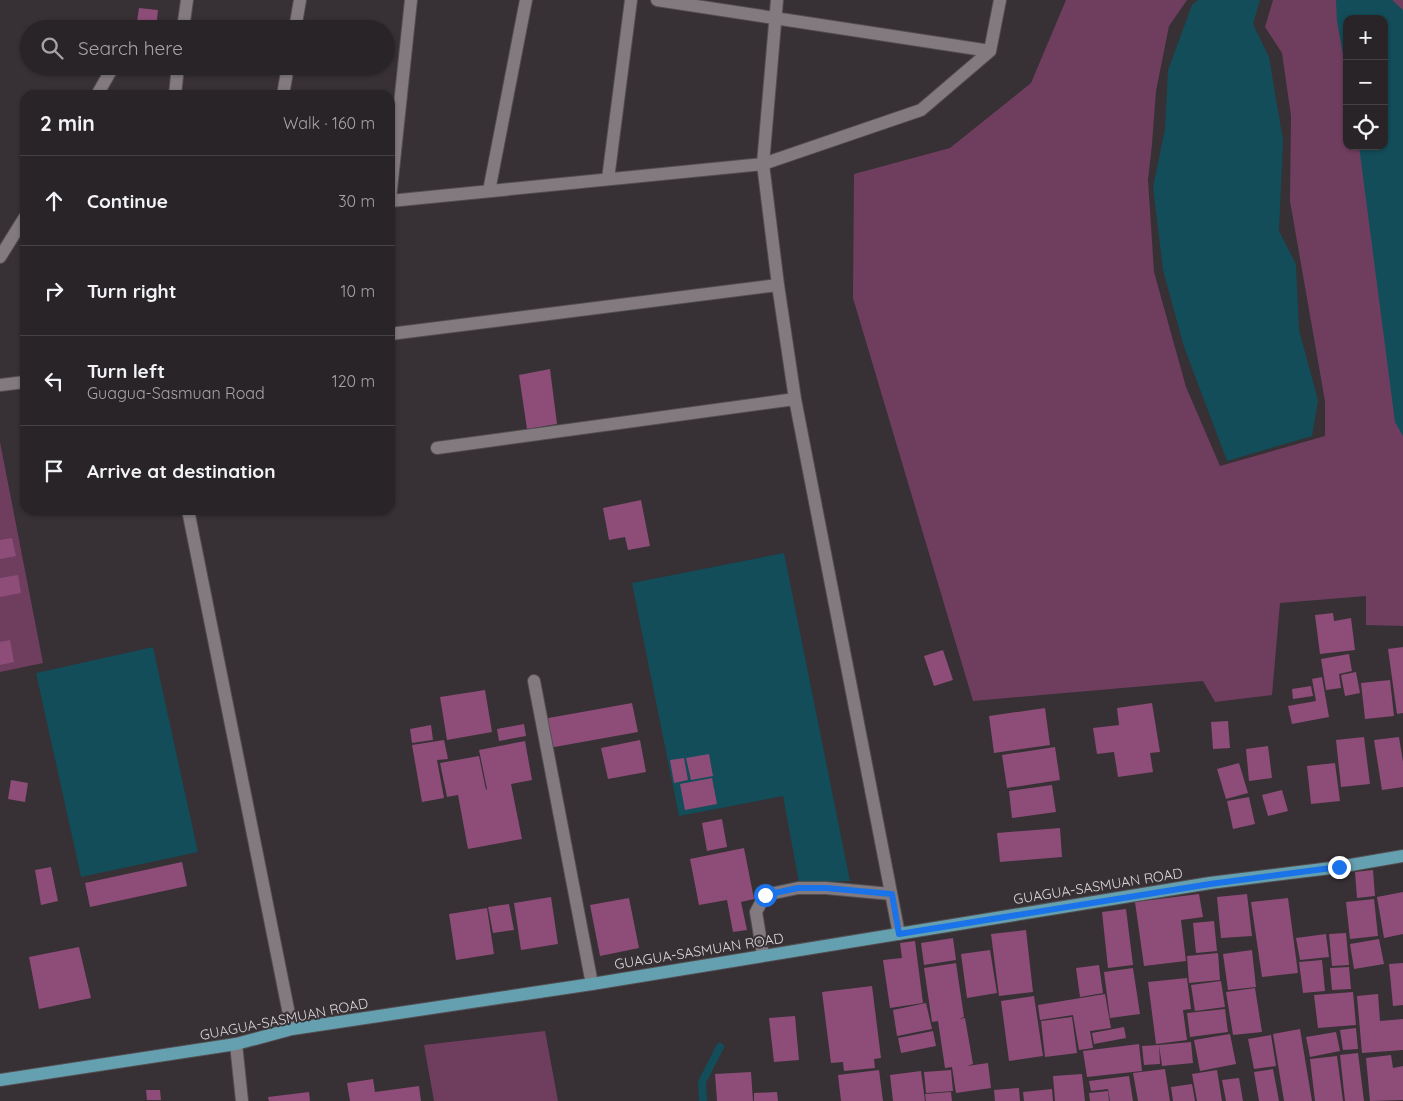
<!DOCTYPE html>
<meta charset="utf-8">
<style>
body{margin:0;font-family:Quicksand,sans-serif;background:#353033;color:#f1f3f6}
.controls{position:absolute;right:15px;top:15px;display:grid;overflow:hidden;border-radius:10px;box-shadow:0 1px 4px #0004}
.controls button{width:45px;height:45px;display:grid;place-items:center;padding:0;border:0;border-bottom:1px solid #454144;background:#292427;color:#f1f3f6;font:25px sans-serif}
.stop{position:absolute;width:15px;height:15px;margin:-11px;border:4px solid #1a73e8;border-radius:50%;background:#fff}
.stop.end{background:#1a73e8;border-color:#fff;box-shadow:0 1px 5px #0008}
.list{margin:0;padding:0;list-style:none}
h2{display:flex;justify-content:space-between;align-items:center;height:65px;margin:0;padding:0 20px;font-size:21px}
h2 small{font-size:16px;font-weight:400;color:#a5a4a7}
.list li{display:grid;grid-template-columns:32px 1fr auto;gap:15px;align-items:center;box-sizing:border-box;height:90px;padding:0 20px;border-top:1px solid #454144}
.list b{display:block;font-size:19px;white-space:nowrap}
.list p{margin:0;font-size:16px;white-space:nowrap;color:#a5a4a7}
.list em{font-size:16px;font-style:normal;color:#a5a4a7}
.icon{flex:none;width:28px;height:28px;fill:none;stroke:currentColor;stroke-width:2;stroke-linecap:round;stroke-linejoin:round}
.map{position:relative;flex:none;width:1403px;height:1101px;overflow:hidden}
.search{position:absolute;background:#292427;box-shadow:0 1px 4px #0004;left:20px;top:20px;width:375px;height:55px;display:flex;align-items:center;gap:12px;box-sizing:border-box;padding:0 18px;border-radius:28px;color:#a5a4a7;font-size:19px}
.panel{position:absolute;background:#292427;box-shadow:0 1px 4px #0004;left:20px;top:90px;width:375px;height:425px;border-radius:15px}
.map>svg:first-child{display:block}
.green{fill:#6f3e5f;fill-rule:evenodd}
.water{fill:#124d59}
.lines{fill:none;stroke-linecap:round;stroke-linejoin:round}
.stream{stroke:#124d59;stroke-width:8}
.building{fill:#8d4d78}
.minor-casing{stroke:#534e51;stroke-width:14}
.major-casing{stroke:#534e51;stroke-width:14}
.minor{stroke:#827a7f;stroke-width:12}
.major{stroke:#64a0b0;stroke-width:12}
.route{stroke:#1a73e8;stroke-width:6}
.labels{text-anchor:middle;stroke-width:4;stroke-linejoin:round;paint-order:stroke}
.street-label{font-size:14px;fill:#dcd8db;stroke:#373034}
</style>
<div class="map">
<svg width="1403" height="1101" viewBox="0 0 1403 1101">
<rect width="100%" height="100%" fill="#373034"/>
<!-- green -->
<path class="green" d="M1066 0H1187L1169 26 1156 91 1152 144 1148 180 1154 272 1186 387 1220 466 1325 436V401L1290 201 1291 116 1282 53 1265 27 1273 0H1403V626L1366 625V596L1280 603 1272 695 1215 702 1203 681 973 701 853 298 854 174 950 148 1031 83ZM1347 19H1384V146H1347Z
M0 442 43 663 0 672Z
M545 1031 558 1101H434L424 1045Z"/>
<!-- water -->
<path class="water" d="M1198 0H1260L1253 24 1269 57 1283 140 1279 231 1296 264 1299 330 1318 400 1312 436 1227 461 1184 347 1163 270 1153 187 1165 129 1168 70 1192 5Z
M1336 0H1392L1403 10V436L1395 422 1359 146H1384V19H1347V76L1337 22Z
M784 553 850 881 799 883 783 796 679 816 632 583Z
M153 647 198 852 81 877 36 673Z"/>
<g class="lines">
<!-- stream -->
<path class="stream" d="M703 1101 702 1082 720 1047"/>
</g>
<!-- building -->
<path class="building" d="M139 8 158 10 156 29H136Z
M550 369 557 424 527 429 519 375Z
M641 500 650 546 628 550 625 537 609 540 603 508Z
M12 538 16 556 0 559V540Z
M18 575 21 593 0 597V578Z
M1333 613 1334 621 1351 618 1355 650 1320 654 1315 615Z
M10 640 14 662 0 665V642Z
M1403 647V713L1397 714 1388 649Z
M943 650 953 680 934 686 924 656Z
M1349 654 1352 671 1339 674 1341 688 1326 690 1321 659Z
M1356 672 1360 693 1345 696 1341 675Z
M1322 677 1329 717 1292 724 1288 706 1316 701 1312 679Z
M1390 680 1394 716 1365 719 1361 683Z
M1311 686 1313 696 1293 699 1292 689Z
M485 690 492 732 447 740 440 697Z
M632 703 638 732 549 748 543 719Z
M1152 703 1160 752 1150 753 1153 772 1118 777 1114 752 1097 754 1093 728 1119 725 1117 708Z
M1045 708 1050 745 994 753 989 716Z
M1228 721 1230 748 1213 749 1211 722Z
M524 724 526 736 499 741 497 729Z
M431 725 433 740 412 743 410 729Z
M1364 737 1370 784 1341 787 1336 740Z
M1399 737 1403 762V787L1382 790 1374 740Z
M444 740 448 759 437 760 444 798 422 802 412 745Z
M640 740 646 772 608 779 601 748Z
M525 741 532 780 511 784 522 839 468 849 458 795 447 797 440 763 479 756 486 790 487 789 479 750Z
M1268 746 1272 778 1249 781 1246 749Z
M1055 747 1060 780 1007 788 1002 755Z
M709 754 713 776 691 780 686 758Z
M684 758 688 780 674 783 670 760Z
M1239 763 1248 793 1226 799 1217 769Z
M1335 763 1340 801 1311 804 1307 766Z
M712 778 717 804 685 810 680 784Z
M11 780 28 783 25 802 8 799Z
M1052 785 1056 812 1012 818 1009 791Z
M1282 790 1288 811 1268 816 1262 795Z
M1249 797 1255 824 1233 829 1227 801Z
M722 819 727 847 707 851 702 823Z
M1060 828 1062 857 1000 862 997 833Z
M744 848 754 899 741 902 747 930 733 932 727 900 699 905 690 859Z
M182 862 187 886 90 907 85 883Z
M51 867 58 901 41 905 35 870Z
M1373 870 1375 896 1357 898 1355 872Z
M1403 892V934L1384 938 1377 897Z
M1199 894 1203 917 1181 920 1186 961 1144 966 1135 902Z
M1247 894 1252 936 1221 938 1217 897Z
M551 897 558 944 521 950 514 903Z
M629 898 639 948 600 956 590 905Z
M1288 898 1298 973 1262 977 1251 902Z
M1374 899 1378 936 1350 939 1346 902Z
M509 904 514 930 493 933 488 907Z
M487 908 494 954 456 960 449 914Z
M1126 909 1133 965 1108 968 1102 912Z
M1214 921 1217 951 1196 953 1193 923Z
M1026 930 1033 992 999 996 991 934Z
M1346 933 1349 965 1332 966 1329 934Z
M1326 934 1329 957 1300 960 1296 938Z
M953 938 956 960 924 965 921 943Z
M1379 939 1384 964 1354 969 1350 944Z
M915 941 923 1003 890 1008 883 960 902 958 900 943Z
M79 947 91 998 39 1009 29 957Z
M990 950 997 993 967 998 961 954Z
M1252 950 1256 987 1228 990 1223 954Z
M1218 953 1220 980 1189 983 1187 956Z
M1322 960 1325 991 1303 993 1299 962Z
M956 963 964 1017 959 1019 965 1018 973 1064 967 1066 988 1063 991 1088 956 1093 952 1067 945 1068 938 1021 932 1022 924 968Z
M1403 963V1005L1393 1006 1389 964Z
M1099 965 1103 993 1080 997 1076 968Z
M1349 967 1351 989 1332 990 1330 968Z
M1133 968 1140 1014 1110 1018 1104 972Z
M1187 978 1191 1009 1183 1010 1187 1040 1156 1044 1148 982Z
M1221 981 1225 1007 1195 1011 1191 985Z
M872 986 881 1058 874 1059 875 1068 844 1071 843 1062 831 1063 822 992Z
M1255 988 1262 1032 1233 1035 1226 992Z
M1353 992 1356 1025 1318 1028 1314 995Z
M1105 994 1111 1028 1090 1031 1093 1048 1079 1050 1073 1015 1040 1020 1038 1005Z
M1378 994 1380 1021 1403 1019V1050L1362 1053 1357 996Z
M1034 996 1043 1056 1009 1061 1001 1001Z
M926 1003 932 1029 897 1036 893 1010Z
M1225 1009 1228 1032 1190 1037 1187 1013Z
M795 1016 799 1060 774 1062 769 1018Z
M1072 1017 1077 1053 1045 1057 1041 1021Z
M1124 1027 1126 1038 1094 1044 1092 1033Z
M1356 1028 1358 1049 1343 1050 1340 1030Z
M1300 1029 1312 1101H1284L1273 1034Z
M933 1031 936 1046 901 1053 898 1038Z
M1336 1032 1340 1051 1310 1057 1306 1037Z
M1230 1034 1236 1064 1200 1071 1194 1040Z
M1271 1035 1276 1066 1254 1069 1248 1039Z
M1191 1042 1193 1063 1162 1066 1159 1045Z
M1139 1044 1142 1071 1087 1077 1083 1051Z
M1159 1045 1160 1064 1144 1065 1142 1046Z
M1358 1053 1364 1101H1345L1340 1055Z
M1391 1055 1393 1068 1403 1066V1100L1370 1101 1366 1058Z
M1337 1056 1343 1101H1315L1310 1059Z
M1165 1069 1170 1101H1138L1133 1073Z
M1273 1069 1279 1101H1259L1254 1072Z
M879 1070 883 1101H841L838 1075Z
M951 1070 953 1091 926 1093 924 1072Z
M1217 1070 1222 1101H1197L1192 1074Z
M921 1071 925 1101H893L890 1075Z
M751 1072 753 1101H717L715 1074Z
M1082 1074 1085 1101H1055L1053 1076Z
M1129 1076 1133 1101H1110L1108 1089 1091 1091 1089 1081Z
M1239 1078 1243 1101H1226L1222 1080Z
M373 1079 375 1092 419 1086 421 1101H350L347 1083Z
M1192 1084 1195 1101H1173L1171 1087Z
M1019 1088 1020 1101H995L994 1090Z
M1052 1089 1053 1101H1024L1023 1092Z
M146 1090H160L161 1100H147Z
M1108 1091 1109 1101H1090L1089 1093Z
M309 1092 310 1101H269L268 1097Z
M777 1092 778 1101H754V1093Z
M951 1092 952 1101H926L925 1094Z"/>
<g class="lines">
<!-- minor casing -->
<g class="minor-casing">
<path id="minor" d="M657 0 990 51
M777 0 763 164 778 285 795 399 899 934
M183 29 187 0
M295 29 300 0
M97 95 113 67
M175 95 178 66
M283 95 288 66
M608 179 631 0
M489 191 526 0
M390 199 411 0
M390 201 763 164 921 110 990 51 1000 0
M0 257 25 217
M390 334 778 285
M0 385 25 382
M437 448 795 399
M188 510 292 1029
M534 681 592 984
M763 955 756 912 765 895 798 888H826L891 894
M236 1044 242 1101"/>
</g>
<!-- major casing -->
<g class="major-casing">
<path id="major" d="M0 1080 236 1044 292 1029 592 984 1210 883 1339 867 1403 856"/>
</g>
<!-- minor -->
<use href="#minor" class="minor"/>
<!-- major -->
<use href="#major" class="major"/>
</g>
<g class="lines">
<!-- route -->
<path class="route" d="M765 895 798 888H826L892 894 899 934 1210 884 1339 867"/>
</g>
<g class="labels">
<!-- street labels -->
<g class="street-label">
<text transform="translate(1098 886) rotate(-9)" y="5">GUAGUA-SASMUAN ROAD</text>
<text transform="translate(699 951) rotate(-9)" y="5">GUAGUA-SASMUAN ROAD</text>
<text transform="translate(284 1019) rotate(-11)" y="5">GUAGUA-SASMUAN ROAD</text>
</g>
</g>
</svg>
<div class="controls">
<button>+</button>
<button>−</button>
<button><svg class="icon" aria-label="locate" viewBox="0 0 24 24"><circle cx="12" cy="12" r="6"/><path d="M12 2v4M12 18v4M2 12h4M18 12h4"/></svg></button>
</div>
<div class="stop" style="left:765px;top:895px"></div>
<div class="stop end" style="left:1339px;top:867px"></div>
<div class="search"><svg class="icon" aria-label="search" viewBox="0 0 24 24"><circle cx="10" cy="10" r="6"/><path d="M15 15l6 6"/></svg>Search here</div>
<section class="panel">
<h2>2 min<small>Walk · 160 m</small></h2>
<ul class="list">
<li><svg class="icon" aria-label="ahead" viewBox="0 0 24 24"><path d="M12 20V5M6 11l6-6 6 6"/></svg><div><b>Continue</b></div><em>30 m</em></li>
<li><svg class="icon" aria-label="right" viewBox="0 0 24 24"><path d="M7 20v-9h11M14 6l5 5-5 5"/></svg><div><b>Turn right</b></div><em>10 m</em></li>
<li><svg class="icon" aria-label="left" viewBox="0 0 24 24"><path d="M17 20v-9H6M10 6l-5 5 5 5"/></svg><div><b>Turn left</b><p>Guagua-Sasmuan Road</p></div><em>120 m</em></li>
<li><svg class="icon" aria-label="arrive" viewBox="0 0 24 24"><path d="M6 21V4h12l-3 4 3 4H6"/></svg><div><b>Arrive at destination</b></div></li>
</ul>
</section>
</div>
